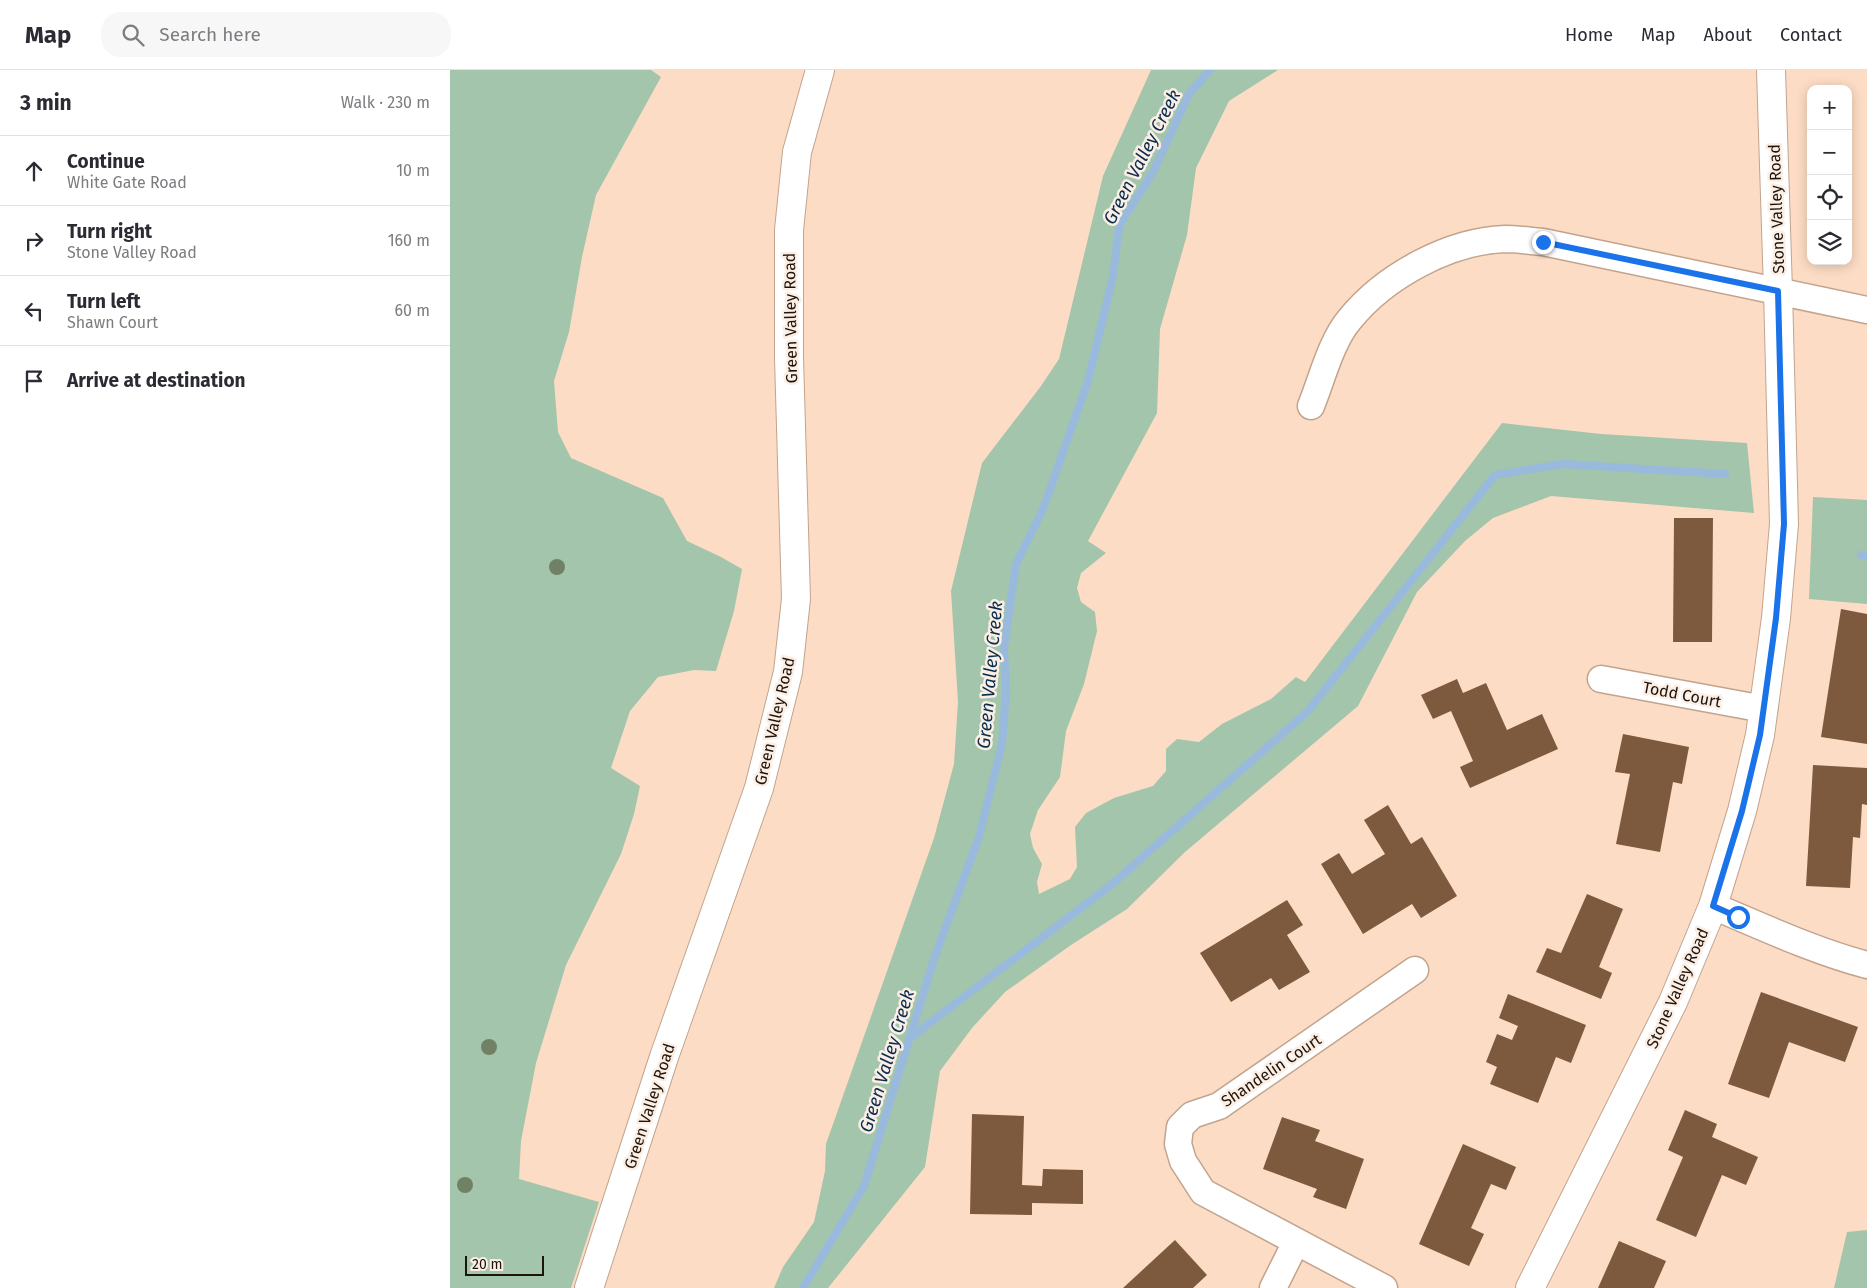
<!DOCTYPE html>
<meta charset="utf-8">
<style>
body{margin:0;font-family:"Fira Sans",sans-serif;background:#f7f7f7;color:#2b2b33}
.controls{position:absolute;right:15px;top:15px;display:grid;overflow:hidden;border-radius:10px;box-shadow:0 2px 12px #0003}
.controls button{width:45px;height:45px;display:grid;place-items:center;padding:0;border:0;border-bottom:1px solid #e1e1e2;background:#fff;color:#2b2b33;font:25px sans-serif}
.scale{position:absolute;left:15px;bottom:12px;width:79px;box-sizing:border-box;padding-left:5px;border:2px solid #1f140b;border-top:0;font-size:14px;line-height:18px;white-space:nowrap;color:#1f140b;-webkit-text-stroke:4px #fbeee4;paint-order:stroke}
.stop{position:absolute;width:15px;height:15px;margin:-11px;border:4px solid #1a73e8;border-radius:50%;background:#fff}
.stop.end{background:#1a73e8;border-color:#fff;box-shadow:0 1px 5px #0008}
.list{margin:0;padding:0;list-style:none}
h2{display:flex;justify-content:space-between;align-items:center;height:65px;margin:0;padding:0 20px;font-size:21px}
h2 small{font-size:16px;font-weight:400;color:#7c7c81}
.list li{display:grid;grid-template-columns:32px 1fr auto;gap:15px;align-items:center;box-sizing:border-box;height:70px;padding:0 20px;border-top:1px solid #e1e1e2}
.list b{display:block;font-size:19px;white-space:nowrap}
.list p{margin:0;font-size:16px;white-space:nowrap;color:#7c7c81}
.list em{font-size:16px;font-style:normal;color:#7c7c81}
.icon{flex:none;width:28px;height:28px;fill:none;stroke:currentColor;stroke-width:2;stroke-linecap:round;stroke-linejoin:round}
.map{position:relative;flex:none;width:1417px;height:1218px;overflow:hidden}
header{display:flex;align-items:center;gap:30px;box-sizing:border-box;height:70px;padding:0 25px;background:#fff;border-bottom:1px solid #e1e1e2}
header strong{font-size:24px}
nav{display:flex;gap:28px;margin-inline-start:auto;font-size:18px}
.search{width:350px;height:45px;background:#f7f7f7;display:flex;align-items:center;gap:12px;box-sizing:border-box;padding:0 18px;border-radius:20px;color:#7c7c81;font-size:19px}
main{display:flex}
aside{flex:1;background:#fff}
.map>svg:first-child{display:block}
.green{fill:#a2c5ab}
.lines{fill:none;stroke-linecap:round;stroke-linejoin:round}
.stream{stroke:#99badd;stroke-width:8}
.building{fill:#7d5a3d}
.street-casing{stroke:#c2a48e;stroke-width:29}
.secondary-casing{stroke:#c2a48e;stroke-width:30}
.street{stroke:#fff;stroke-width:26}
.secondary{stroke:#fff;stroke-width:28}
.tree{fill:#718166}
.route{stroke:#1a73e8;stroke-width:6}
.labels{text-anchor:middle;stroke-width:5;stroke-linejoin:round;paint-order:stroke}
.street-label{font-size:16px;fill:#1f140b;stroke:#fbeee4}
.water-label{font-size:18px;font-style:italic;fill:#082d4f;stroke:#fbeee4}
</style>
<header>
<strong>Map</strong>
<div class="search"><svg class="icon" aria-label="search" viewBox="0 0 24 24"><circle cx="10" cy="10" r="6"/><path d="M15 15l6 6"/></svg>Search here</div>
<nav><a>Home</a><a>Map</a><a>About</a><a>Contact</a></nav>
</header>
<main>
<aside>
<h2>3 min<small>Walk · 230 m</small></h2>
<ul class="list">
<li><svg class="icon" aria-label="ahead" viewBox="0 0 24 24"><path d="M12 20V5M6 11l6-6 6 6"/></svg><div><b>Continue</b><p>White Gate Road</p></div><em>10 m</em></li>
<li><svg class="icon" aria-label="right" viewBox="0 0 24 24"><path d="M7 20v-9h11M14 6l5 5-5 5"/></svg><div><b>Turn right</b><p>Stone Valley Road</p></div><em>160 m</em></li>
<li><svg class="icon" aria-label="left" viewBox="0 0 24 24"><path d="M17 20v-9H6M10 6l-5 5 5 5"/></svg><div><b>Turn left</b><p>Shawn Court</p></div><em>60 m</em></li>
<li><svg class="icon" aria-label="arrive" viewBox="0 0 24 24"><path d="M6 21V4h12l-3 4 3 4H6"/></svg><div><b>Arrive at destination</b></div></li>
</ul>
</aside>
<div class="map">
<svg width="1417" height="1218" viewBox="0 0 1417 1218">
<rect width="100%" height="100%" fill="#fcdcc4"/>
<!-- green -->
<path class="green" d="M0 0H201L211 7 146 125 132 187 119 262 104 311 108 362 121 388 213 428 237 471 271 487 292 499 284 541 266 601 244 600 208 607 180 641 161 698 190 716 184 744 171 784 116 895 86 993 71 1071 69 1109 149 1132 121 1218H0Z
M701 0H828L779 31 746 98 737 165 710 259 707 343 638 471 656 483 631 503 627 518 631 532 645 542 647 561 634 614 616 661 610 707 588 740 580 764 583 778 592 794 587 812 589 824 620 809 627 797 625 757 636 743 664 728 703 716 716 701V679L727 669 749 672 772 654 821 629 846 607 855 612 1052 353 1151 364 1297 373 1304 443 1101 426 1043 448 1015 471 967 522 908 636 735 782 677 839 621 875 555 922 522 958 490 1001 475 1097 378 1218H324L333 1197 364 1152 375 1101 376 1074 484 768 504 694 508 632 501 521 532 393 591 316 609 289 653 106Z
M1363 427 1417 430V534L1359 529Z
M1417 1160V1218H1384L1397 1162Z"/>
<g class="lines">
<!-- stream -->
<path class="stream" d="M1411 485H1417
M460 968 661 815 858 641 1045 405 1112 394 1275 404
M353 1218 414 1116 485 886 529 767 552 674 556 622 554 578 566 494 593 439 638 311 663 206 669 156 703 102 739 24 760 0"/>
</g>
<!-- building -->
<path class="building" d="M1224 448H1263L1262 572H1223Z
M1391 539 1417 544V674L1371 667Z
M1007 609 1013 623 1036 613 1057 660 1092 644 1108 679 1020 718 1010 697 1023 691 1001 641 983 649 971 625Z
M1173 664 1239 677 1232 714 1223 712 1210 782 1166 774 1180 704 1165 702Z
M1363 695 1417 698V735L1412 734 1410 768 1403 767 1400 818 1356 816Z
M938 735 961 774 972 767 1007 826 971 848 962 834 913 864 871 794 889 783 902 804 935 784 914 750Z
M1137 824 1173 839 1149 897 1162 903 1151 929 1086 902 1097 878 1111 883Z
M837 830 853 855 837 865 860 902 829 920 821 908 781 932 750 883Z
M1311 922 1408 957 1395 992 1339 972 1319 1028 1278 1014Z
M1058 924 1136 955 1121 993 1106 987 1088 1033 1040 1014 1047 997 1036 992 1047 964 1062 970 1068 956 1049 948Z
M1235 1040 1267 1054 1262 1067 1308 1087 1296 1115 1272 1105 1246 1167 1206 1150 1233 1087 1218 1080Z
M522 1044 574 1046 572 1115 592 1116 593 1099 633 1100V1134L582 1133V1145L520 1144Z
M832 1047 870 1060 865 1071 914 1089 896 1139 863 1127 867 1119 813 1099Z
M1013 1074 1066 1097 1056 1120 1041 1114 1021 1158 1034 1164 1019 1196 969 1174Z
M725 1170 757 1205 743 1218H673Z
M1169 1171 1216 1191 1204 1218H1148Z"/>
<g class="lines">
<!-- street casing -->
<g class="street-casing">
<path id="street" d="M861 336C872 309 881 271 900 249 935 206 999 171 1055 169 1067 169 1080 171 1093 172L1417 240
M1151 609 1314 639
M1263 836C1313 857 1364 881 1417 895
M823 1218 846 1172
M934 1218 753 1122 733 1091 728 1074 730 1057 742 1045 769 1036 965 900"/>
</g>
<!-- secondary casing -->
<g class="secondary-casing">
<path id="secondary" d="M139 1218 214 987 309 718 338 602 346 529 339 288V160L347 82 370 0
M1080 1218 1223 932 1263 836 1292 741 1310 665 1326 548 1334 454 1328 221 1321 0"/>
</g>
<!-- street -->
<use href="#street" class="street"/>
<!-- secondary -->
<use href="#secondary" class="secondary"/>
</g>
<!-- trees -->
<g class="tree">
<circle cx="107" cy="497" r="8"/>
<circle cx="39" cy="977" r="8"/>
<circle cx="15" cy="1115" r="8"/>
</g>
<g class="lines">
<!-- route -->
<path class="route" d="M1093 172 1328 221 1334 454 1326 548 1310 665 1292 741 1263 836 1288 847"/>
</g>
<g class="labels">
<!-- street labels -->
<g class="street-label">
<text transform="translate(1326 139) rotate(-92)" y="6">Stone Valley Road</text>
<text transform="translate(340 248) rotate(-91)" y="6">Green Valley Road</text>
<text transform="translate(1232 624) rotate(11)" y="6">Todd Court</text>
<text transform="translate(324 651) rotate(-77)" y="6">Green Valley Road</text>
<text transform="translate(1227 918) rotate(-66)" y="6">Stone Valley Road</text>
<text transform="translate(821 1000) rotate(-34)" y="6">Shandelin Court</text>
<text transform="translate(199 1036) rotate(-72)" y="6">Green Valley Road</text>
</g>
<!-- water labels -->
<g class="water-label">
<text transform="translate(692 87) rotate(-63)" y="6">Green Valley Creek</text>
<text transform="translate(540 605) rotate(-85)" y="6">Green Valley Creek</text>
<text transform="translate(437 991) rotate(-73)" y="6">Green Valley Creek</text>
</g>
</g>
</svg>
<div class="controls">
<button>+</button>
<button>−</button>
<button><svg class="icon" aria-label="locate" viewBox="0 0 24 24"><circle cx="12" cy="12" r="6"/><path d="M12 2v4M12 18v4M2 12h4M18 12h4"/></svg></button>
<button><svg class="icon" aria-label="layers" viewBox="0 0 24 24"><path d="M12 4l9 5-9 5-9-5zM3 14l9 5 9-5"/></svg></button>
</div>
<div class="scale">20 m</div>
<div class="stop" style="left:1288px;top:847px"></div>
<div class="stop end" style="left:1093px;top:172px"></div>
</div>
</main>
